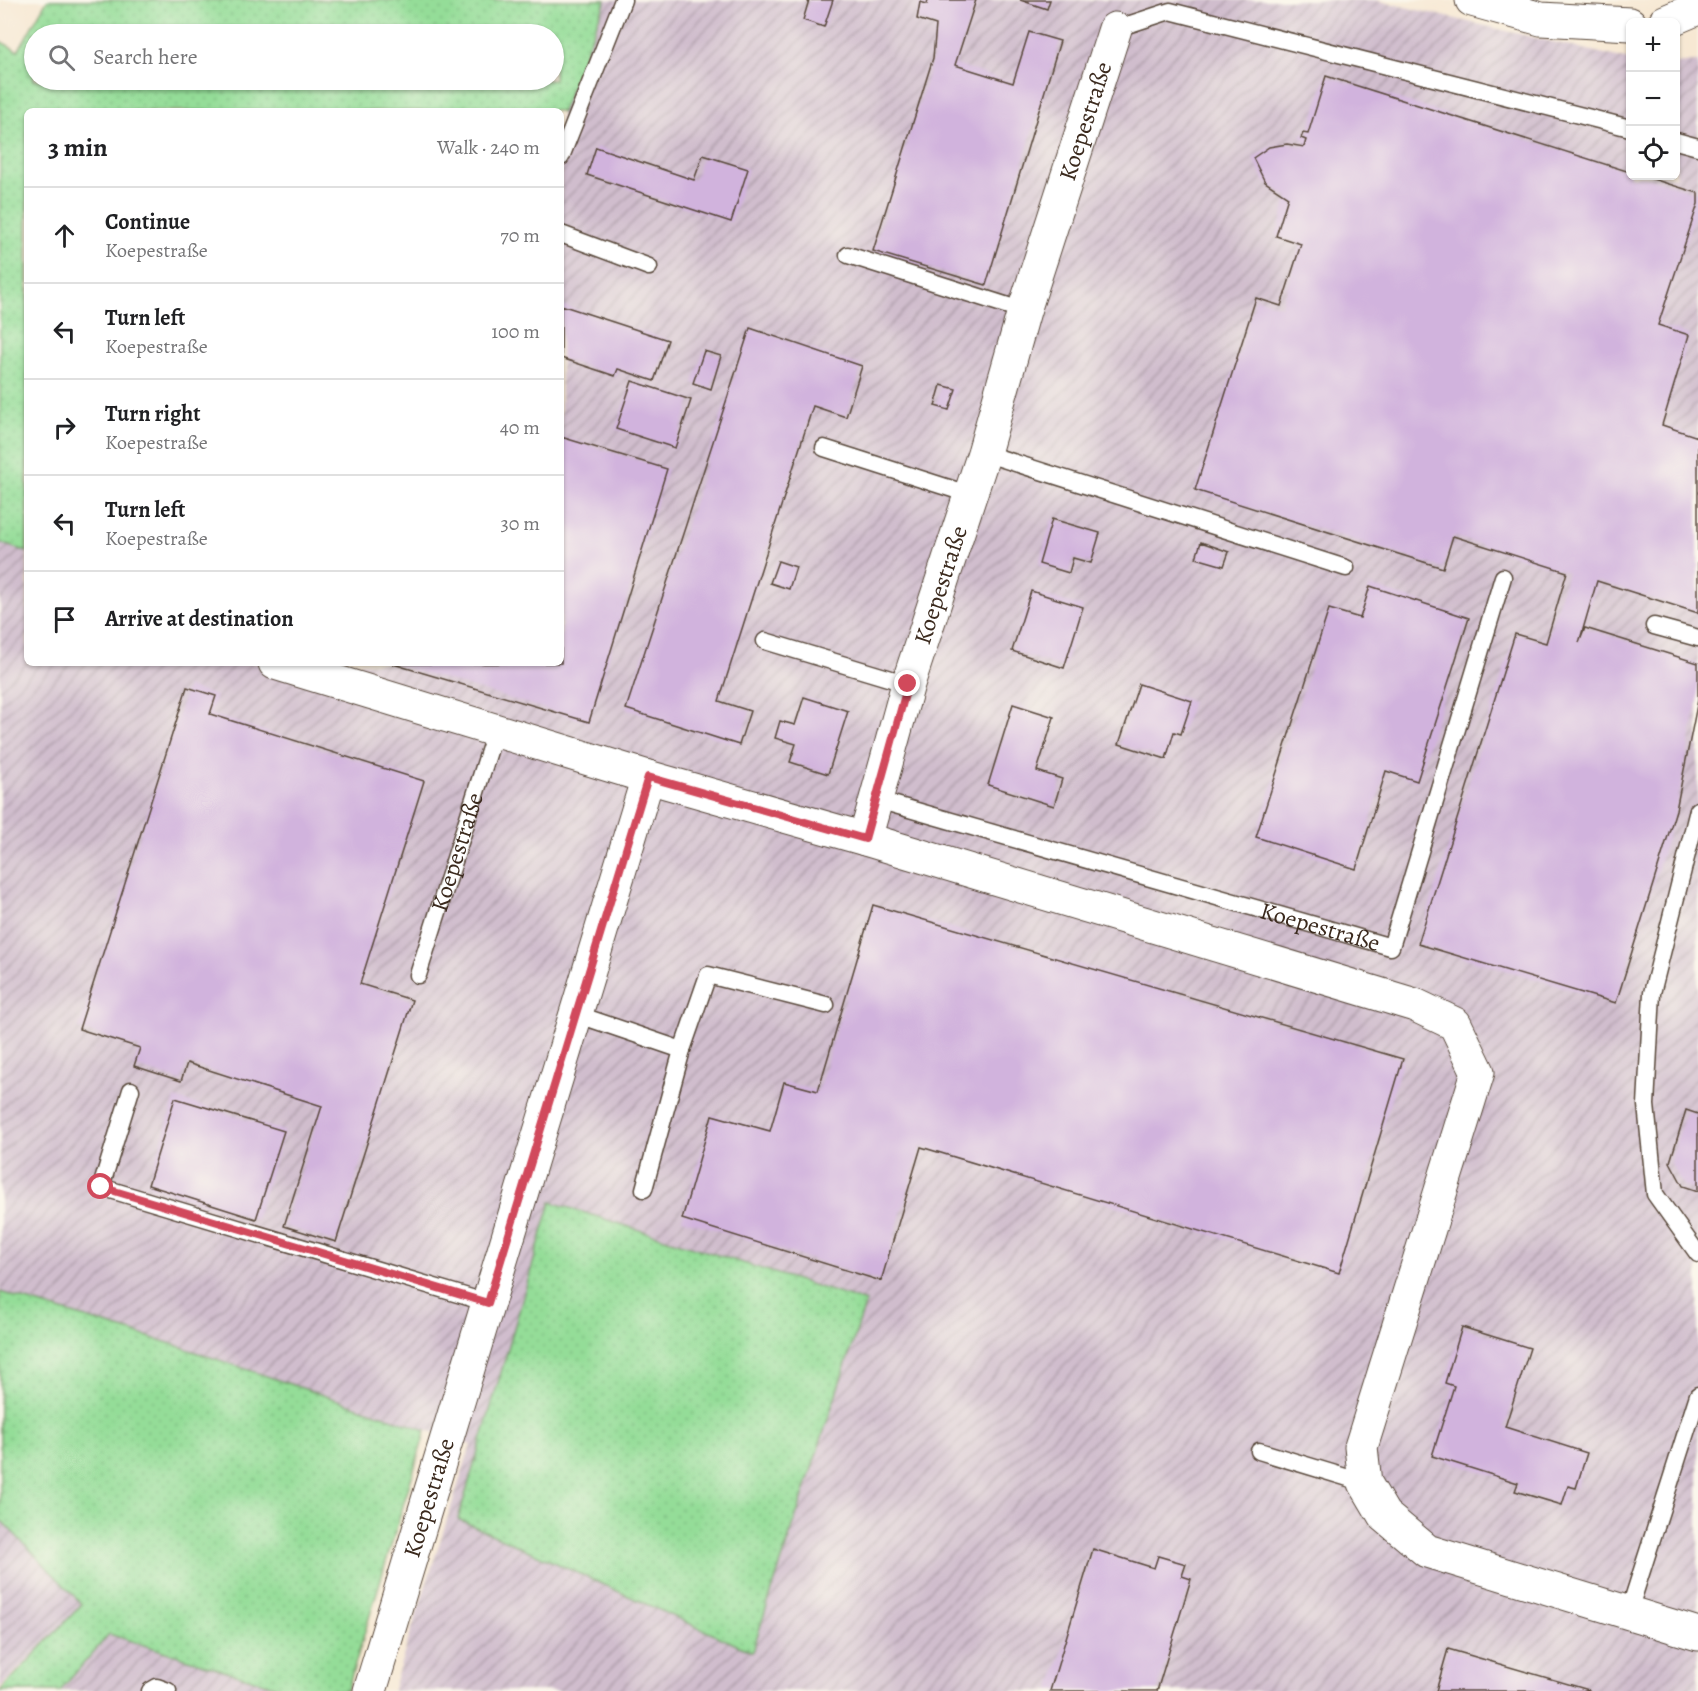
<!DOCTYPE html>
<meta charset="utf-8">
<style>
body{margin:0;font-family:Alegreya,serif;background:#f2f2f2;color:#202124}
.controls{position:absolute;right:18px;top:18px;display:grid;overflow:hidden;border-radius:9px;box-shadow:0 2px 4px #0004}
.controls button{width:54px;height:54px;display:grid;place-items:center;padding:0;border:0;border-bottom:2px solid #e0e0e0;background:#fff;color:#202124;font:30px sans-serif}
.stop{position:absolute;width:18px;height:18px;margin:-14px;border:4px solid #d1495b;border-radius:50%;background:#fff}
.stop.end{background:#d1495b;border-color:#fff;box-shadow:0 2px 6px #0008}
.list{margin:0;padding:0;list-style:none}
h2{display:flex;justify-content:space-between;align-items:center;height:78px;margin:0;padding:0 24px;font-size:26px}
h2 small{font-size:20px;font-weight:400;color:#757577}
.list li{display:grid;grid-template-columns:39px 1fr auto;gap:18px;align-items:center;box-sizing:border-box;height:96px;padding:0 24px;border-top:2px solid #e0e0e0}
.list b{display:block;font-size:22px;white-space:nowrap}
.list p{margin:0;font-size:20px;white-space:nowrap;color:#757577}
.list em{font-size:20px;font-style:normal;color:#757577}
.icon{flex:none;width:33px;height:33px;fill:none;stroke:currentColor;stroke-width:2;stroke-linecap:round;stroke-linejoin:round}
.map{position:relative;flex:none;width:1698px;height:1691px;overflow:hidden}
.search{position:absolute;background:#fff;box-shadow:0 2px 4px #0004;left:24px;top:24px;width:540px;height:66px;display:flex;align-items:center;gap:15px;box-sizing:border-box;padding:0 21px;border-radius:33px;color:#757577;font-size:22px}
.panel{position:absolute;background:#fff;box-shadow:0 2px 4px #0004;left:24px;top:108px;width:540px;height:558px;border-radius:9px}
.map>svg:first-child{display:block}
.industrial{fill:url(#industrial-furrows)}
.grass{fill:url(#grass-dots);stroke:#68845b;stroke-width:1.5;fill-rule:evenodd}
.building{fill:#d1b3dd}
.lines{fill:none;stroke-linecap:round;stroke-linejoin:round}
.service-casing{stroke:#574639;stroke-width:19}
.minor-casing{stroke:#574639;stroke-width:35}
.tertiary-casing{stroke:#574639;stroke-width:35}
.service{stroke:#fff;stroke-width:16}
.minor{stroke:#fff;stroke-width:33}
.tertiary{stroke:#fff;stroke-width:33}
.route{stroke:#d1495b;stroke-width:8}
.labels{text-anchor:middle;stroke-width:4.5;stroke-linejoin:round;paint-order:stroke}
.street-label{font-size:24px;fill:#3b2a1e;stroke:#fbf7ec}
</style>
<div class="map">
<svg width="1698" height="1691" viewBox="0 0 1698 1691">
<defs>
<pattern id="industrial-furrows" width="10" height="10" patternUnits="userSpaceOnUse" patternTransform="scale(1.5)"><rect width="10" height="10" fill="#d0bdcd"/><path d="M-1 1l2-2M0 10L10 0M9 11l2-2" fill="none" stroke="#aa9aa6"/></pattern>
<pattern id="grass-dots" width="8" height="8" patternUnits="userSpaceOnUse" patternTransform="scale(1.5)"><rect width="8" height="8" fill="#94dd98"/><path d="M2 2h.1M6 6h.1" fill="none" stroke="#80be83" stroke-width="1.8" stroke-linecap="round"/></pattern>
</defs>
<rect width="100%" height="100%" fill="#fbf7ec"/>
<filter id="ink" filterUnits="userSpaceOnUse"><feTurbulence type="fractalNoise" baseFrequency=".0167" numOctaves="2"/><feDisplacementMap in="SourceGraphic" scale="12" xChannelSelector="R" yChannelSelector="G"/><feConvolveMatrix kernelMatrix="1 2 1 2 8 2 1 2 1" color-interpolation-filters="sRGB"/></filter>
<filter id="wash" filterUnits="userSpaceOnUse"><feTurbulence type="fractalNoise" baseFrequency=".008" numOctaves="4" result="noise"/><feDisplacementMap in="SourceGraphic" scale="24" xChannelSelector="R" yChannelSelector="G"/><feGaussianBlur stdDeviation="1.35" result="paint"/><feColorMatrix in="noise" values="0 0 0 0 0 0 0 0 0 0 0 0 0 0 0 0 0 1.4 0 .05"/><feComposite in="paint" operator="in"/></filter>
<g filter="url(#wash)">
<rect width="100%" height="100%" fill="#f7e8d3"/>
<!-- industrial -->
<path class="industrial" d="M606 0H1375L1630 60V176H1676V63L1698 62V1691H392L471 1445 172 1344 0 1292V543L27 552V663H561V114Z
M0 1519 82 1604 0 1688Z
M109 1634 289 1691H60Z"/>
<!-- grass -->
<path class="grass" d="M47 0H606L561 114V111H27V552L0 543V41L18 51ZM34 34H554V80H34Z
M551 1202 866 1302 752 1652 458 1519Z
M0 1292 172 1344 426 1430 347 1691H289L109 1634 60 1691H0L82 1604 0 1519Z"/>
<g id="blocks">
<!-- building -->
<path class="building" d="M809 0H833L824 27 803 20Z
M928 0H976L955 65 1013 83 1029 32 1060 41 986 285 873 251 933 58 936 25 917 19 920 2 927 4Z
M1020 0H1050L1047 9Z
M1326 76 1630 172V176H1643L1698 193V204L1658 325 1689 335 1662 425 1698 437V613L1597 581 1579 643 1585 628 1698 663V700L1676 810 1616 1003 1418 944 1515 634 1546 643 1567 572 1453 536 1443 568 1195 490 1256 298 1281 306 1301 244 1276 236 1288 197 1265 182 1253 158 1269 147 1287 144 1304 147 1306 140 1301 138 1303 133 1308 134Z
M596 147 694 180 703 155 748 169 731 222 587 175Z
M561 305 668 340 654 381 618 369 615 376 561 358Z
M750 328 862 366 846 417 813 406 719 701 750 711 739 745 626 709Z
M704 351 721 356 711 389 693 383Z
M632 381 691 400 675 448 616 429Z
M941 385 956 389 949 410 935 406Z
M561 437 667 469 589 722 393 664 561 663Z
M1052 519 1100 533 1091 563 1073 558 1069 573 1039 564Z
M1201 542 1229 552 1224 566 1196 558Z
M778 561 796 567 789 589 770 583Z
M1370 586 1469 618 1417 781 1386 771 1356 869 1256 837 1329 609 1360 618Z
M1031 591 1083 607 1064 668 1012 651Z
M1139 684 1192 701 1181 734 1174 732 1166 759 1119 744Z
M187 687 216 696 210 714 424 781 360 984 412 1000 336 1242 284 1226 322 1106 187 1063 181 1081 134 1066 140 1048 79 1029Z
M804 697 848 711 828 774 790 762 796 744 775 738 780 721 795 725Z
M1013 704 1054 717 1037 771 1062 779 1054 806 988 785Z
M873 905 1403 1059 1339 1273 921 1147 881 1281 682 1219 712 1115 770 1131 784 1082 818 1091Z
M175 1098 284 1131 256 1219 148 1185Z
M1686 1110 1698 1114V1191L1683 1186 1670 1162Z
M1462 1327 1530 1348 1505 1427 1587 1453 1576 1488 1568 1486 1562 1505 1515 1491 1518 1483 1432 1456 1454 1386 1445 1383Z
M1093 1549 1154 1568 1158 1556 1186 1564 1182 1576 1191 1579 1157 1691H1050Z
M1448 1649 1589 1690V1691H1436Z"/>
</g>
</g>
<g filter="url(#ink)">
<use href="#blocks" fill-opacity="0" stroke="#574639" stroke-width="1.5"/>
<g class="lines">
<!-- service casing -->
<g class="service-casing">
<g id="service">
<path d="M1115 29 1170 11 1630 128"/>
<path d="M1676 141 1698 147"/>
<path d="M561 157 623 0"/>
<path d="M561 234 649 267"/>
<path d="M848 255 1024 311"/>
<path d="M824 448 968 494"/>
<path d="M984 453 1346 568"/>
<path d="M1654 626 1698 638"/>
<path d="M765 641 908 684"/>
<path id="s1" d="M878 800 1391 947 1503 577"/>
<path d="M1698 810 1652 993 1646 1105 1655 1194 1698 1254"/>
<path id="s2" d="M418 975 496 729"/>
<path d="M576 1014 682 1050 644 1189"/>
<path d="M682 1050 708 975 826 1005"/>
<path d="M131 1090 101 1187 488 1303"/>
<path d="M1259 1451 1365 1483"/>
<path d="M1628 1614 1698 1395"/>
<path d="M150 1691 157 1687 168 1691"/>
</g>
</g>
<!-- minor casing -->
<g class="minor-casing">
<g id="minor">
<path d="M275 663 648 777"/>
<path d="M865 839 1415 1005 1455 1024 1478 1072 1361 1447 1365 1483 1384 1515 1427 1551 1698 1634"/>
<path id="s3" d="M370 1691 648 777 865 839 908 684 984 453 1024 311 1115 29"/>
</g>
</g>
<!-- tertiary casing -->
<g class="tertiary-casing">
<path id="tertiary" d="M1472 0 1541 19 1630 24
M1665 22 1698 8"/>
</g>
<!-- service -->
<use href="#service" class="service"/>
<!-- minor -->
<use href="#minor" class="minor"/>
<!-- tertiary -->
<use href="#tertiary" class="tertiary"/>
</g>
</g>
<g class="lines" filter="url(#ink)">
<!-- route -->
<path class="route" d="M101 1187 488 1303 648 777 865 839 908 684"/>
</g>
<g class="labels">
<!-- street labels -->
<g class="street-label">
<text dy="8" stroke="none"><textPath href="#s3" startOffset="1932">Koepestraße</textPath></text>
<text dy="8" stroke="none"><textPath href="#s3" startOffset="1446">Koepestraße</textPath></text>
<text dy="8" stroke="none"><textPath href="#s2" startOffset="129">Koepestraße</textPath></text>
<text dy="8" stroke="none"><textPath href="#s1" startOffset="460">Koepestraße</textPath></text>
<text dy="8" stroke="none"><textPath href="#s3" startOffset="202">Koepestraße</textPath></text>
</g>
</g>
</svg>
<div class="controls">
<button>+</button>
<button>−</button>
<button><svg class="icon" aria-label="locate" viewBox="0 0 24 24"><circle cx="12" cy="12" r="6"/><path d="M12 2v4M12 18v4M2 12h4M18 12h4"/></svg></button>
</div>
<div class="stop" style="left:101px;top:1187px"></div>
<div class="stop end" style="left:908px;top:684px"></div>
<div class="search"><svg class="icon" aria-label="search" viewBox="0 0 24 24"><circle cx="10" cy="10" r="6"/><path d="M15 15l6 6"/></svg>Search here</div>
<section class="panel">
<h2>3 min<small>Walk · 240 m</small></h2>
<ul class="list">
<li><svg class="icon" aria-label="ahead" viewBox="0 0 24 24"><path d="M12 20V5M6 11l6-6 6 6"/></svg><div><b>Continue</b><p>Koepestraße</p></div><em>70 m</em></li>
<li><svg class="icon" aria-label="left" viewBox="0 0 24 24"><path d="M17 20v-9H6M10 6l-5 5 5 5"/></svg><div><b>Turn left</b><p>Koepestraße</p></div><em>100 m</em></li>
<li><svg class="icon" aria-label="right" viewBox="0 0 24 24"><path d="M7 20v-9h11M14 6l5 5-5 5"/></svg><div><b>Turn right</b><p>Koepestraße</p></div><em>40 m</em></li>
<li><svg class="icon" aria-label="left" viewBox="0 0 24 24"><path d="M17 20v-9H6M10 6l-5 5 5 5"/></svg><div><b>Turn left</b><p>Koepestraße</p></div><em>30 m</em></li>
<li><svg class="icon" aria-label="arrive" viewBox="0 0 24 24"><path d="M6 21V4h12l-3 4 3 4H6"/></svg><div><b>Arrive at destination</b></div></li>
</ul>
</section>
</div>
